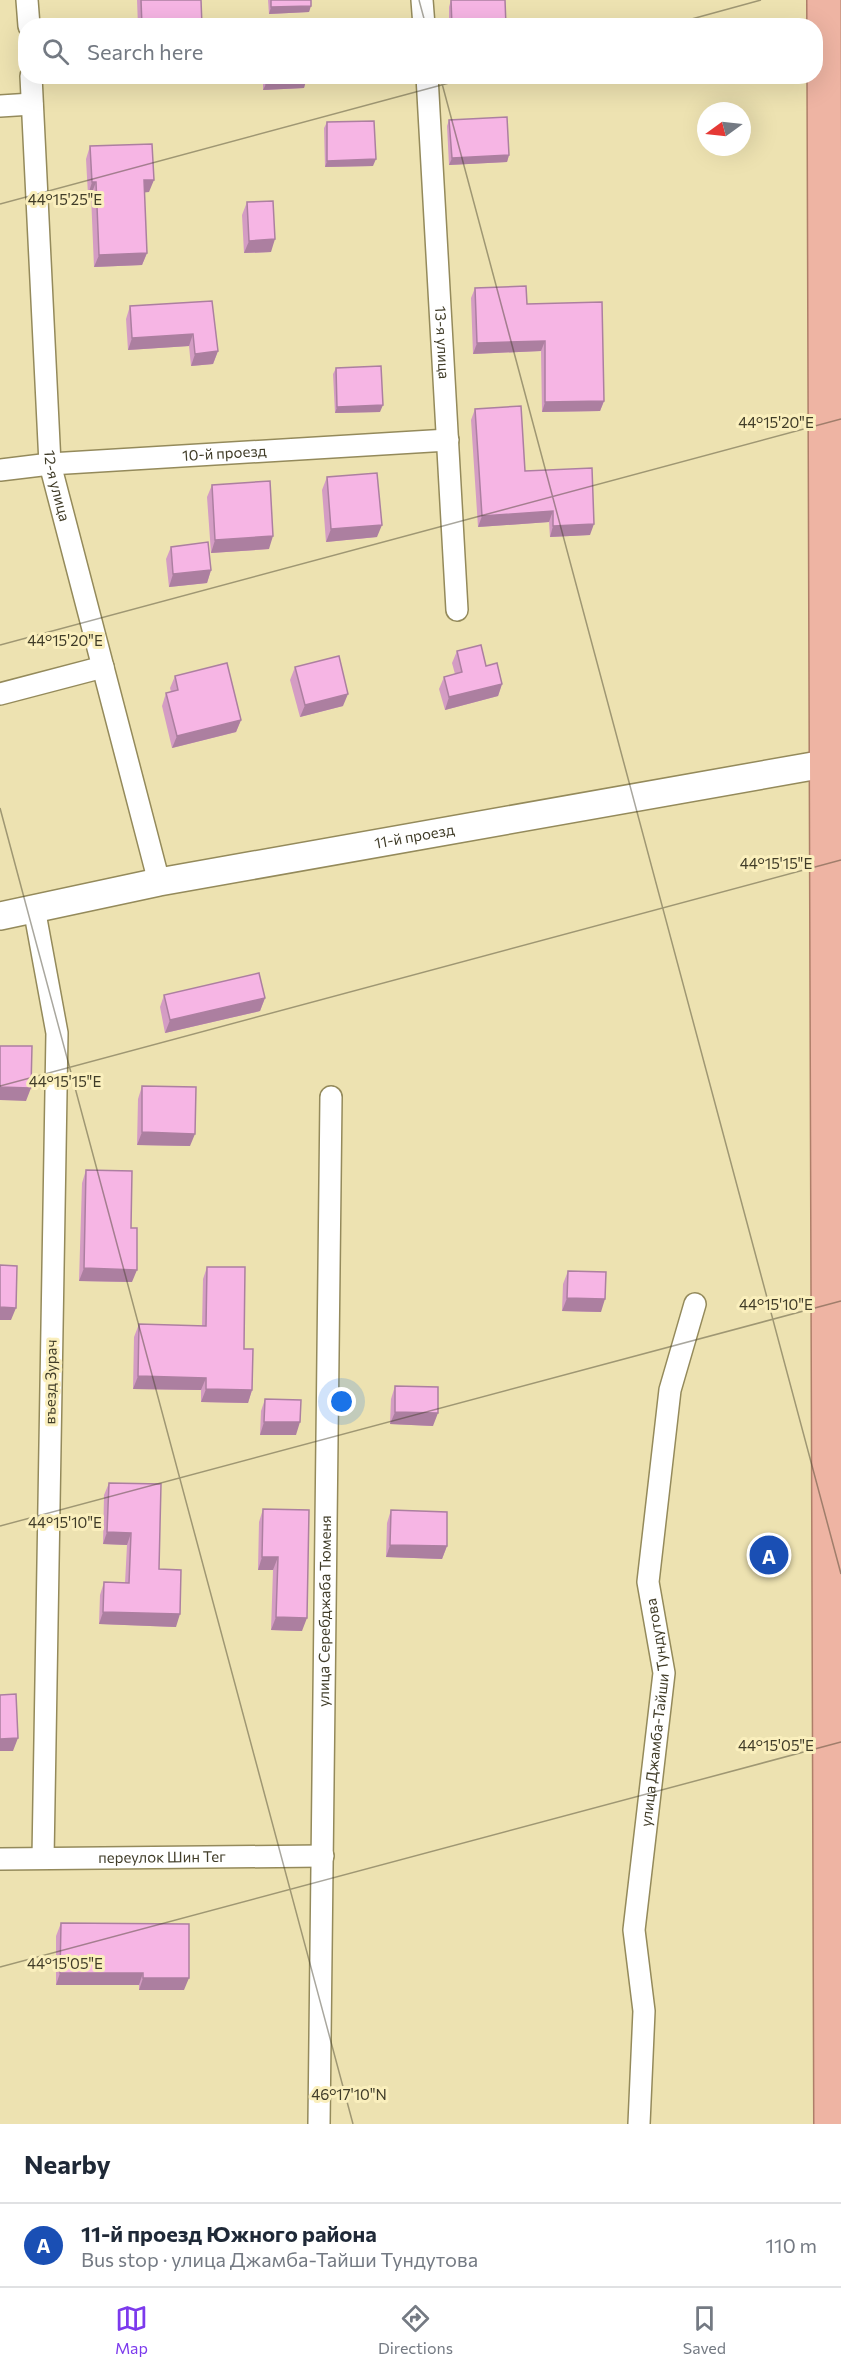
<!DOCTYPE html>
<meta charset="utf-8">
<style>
body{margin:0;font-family:Commissioner,sans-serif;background:#f6f6f7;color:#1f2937}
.compass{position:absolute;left:697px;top:102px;width:54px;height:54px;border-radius:50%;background:#fff;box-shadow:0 6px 24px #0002;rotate:255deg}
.you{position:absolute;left:342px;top:1402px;width:21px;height:21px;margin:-15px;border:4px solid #fff;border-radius:50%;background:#1a73e8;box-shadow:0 0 0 9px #1a73e833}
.badge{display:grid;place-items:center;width:39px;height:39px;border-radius:50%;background:#7c3aed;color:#fff;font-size:20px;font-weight:700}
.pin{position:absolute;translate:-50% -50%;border:3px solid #fff;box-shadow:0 2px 6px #0006}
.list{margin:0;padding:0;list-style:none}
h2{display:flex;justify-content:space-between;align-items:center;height:78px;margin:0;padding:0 24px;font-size:26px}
h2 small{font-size:20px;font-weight:400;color:#747a83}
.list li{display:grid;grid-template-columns:39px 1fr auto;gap:18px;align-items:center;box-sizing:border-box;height:84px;padding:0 24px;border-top:2px solid #e0e1e3}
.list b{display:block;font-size:22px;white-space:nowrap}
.list p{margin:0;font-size:20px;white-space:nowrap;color:#747a83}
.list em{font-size:20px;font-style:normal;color:#747a83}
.icon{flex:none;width:33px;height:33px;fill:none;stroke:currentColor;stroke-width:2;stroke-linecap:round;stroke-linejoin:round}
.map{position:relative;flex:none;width:841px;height:2124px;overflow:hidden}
.search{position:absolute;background:#fff;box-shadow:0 6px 24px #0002;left:18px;right:18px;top:18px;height:66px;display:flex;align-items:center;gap:15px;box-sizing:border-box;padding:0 21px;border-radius:24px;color:#747a83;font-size:22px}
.sheet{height:162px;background:#fff}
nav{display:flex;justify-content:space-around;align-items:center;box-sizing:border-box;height:84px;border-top:2px solid #e0e1e3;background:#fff;font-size:16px;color:#747a83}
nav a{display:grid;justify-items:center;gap:3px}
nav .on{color:#7c3aed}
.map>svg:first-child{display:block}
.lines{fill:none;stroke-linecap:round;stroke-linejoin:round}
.minor-casing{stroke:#948a5b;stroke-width:24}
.tertiary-casing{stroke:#948a5b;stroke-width:30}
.trunk-casing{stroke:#ae7e69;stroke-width:36}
.minor{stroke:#fff;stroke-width:21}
.tertiary{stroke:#fff;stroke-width:27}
.trunk{stroke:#eeb4a3;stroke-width:33}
.wall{fill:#d49cc4}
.shaded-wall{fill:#ac7fa0}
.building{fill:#f6b5e4;stroke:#ac7fa0;stroke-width:1.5}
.ticks{fill:none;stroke:#403c28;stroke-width:1.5;stroke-opacity:0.45}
.labels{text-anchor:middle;stroke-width:6;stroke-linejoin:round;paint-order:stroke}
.street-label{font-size:15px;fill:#403c28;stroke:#faefbd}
.ticks-label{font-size:15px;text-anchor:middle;fill:#403c28;stroke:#faefbd;stroke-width:6;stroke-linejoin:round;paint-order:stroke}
</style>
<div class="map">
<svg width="841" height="2124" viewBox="0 0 841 2124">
<rect width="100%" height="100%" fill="#ede2b1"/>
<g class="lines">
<!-- minor casing -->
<g class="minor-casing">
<g id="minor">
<path d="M27 0 29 26"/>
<path d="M422 0 424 26"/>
<path id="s1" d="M31 76 50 464 159 882"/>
<path id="s2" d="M427 76 457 610"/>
<path d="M0 106 32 104"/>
<path id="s3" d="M0 470 50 464 448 440"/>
<path d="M0 694 103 667"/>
<path d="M34 908 57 1033 43 1858"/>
<path id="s4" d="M0 1859 323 1856"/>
<path id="s5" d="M319 2124 331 1097"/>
<path id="s6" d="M639 2124 644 2011 634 1930 664 1673 648 1582 670 1390 695 1304"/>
</g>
</g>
<!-- tertiary casing -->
<g class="tertiary-casing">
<g id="tertiary">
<path id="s7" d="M0 916 159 882 830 763"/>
</g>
</g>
<!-- trunk casing -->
<g class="trunk-casing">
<path id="trunk" d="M824 0C831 708 831 1416 831 2124"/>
</g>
<!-- minor -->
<use href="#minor" class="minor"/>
<!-- tertiary -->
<use href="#tertiary" class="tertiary"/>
<!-- trunk -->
<use href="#trunk" class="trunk"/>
</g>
<!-- wall -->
<path class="wall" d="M137 0H201L202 26H138Z
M268 0H311L309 12 269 14Z
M451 0 506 26H449V7Z
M263 76H306L304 88 263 90Z
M449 120 509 155 507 162 449 165 447 126Z
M327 122 373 166 325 167 324 128Z
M90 146 149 192H144L147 253 142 265 94 267 91 195H88L86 159Z
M247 202 271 252 244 253 242 215Z
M475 288 527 304 604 401 600 411 542 412 541 351 473 354 471 298Z
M212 301 218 351 213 364 191 366 189 346 128 350 126 319 130 306Z
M336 368 380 412 335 413 333 374Z
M475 409 525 471 590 535 550 537 549 522 478 527 471 420Z
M327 477 377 537 326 542 322 490Z
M212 485 269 549 211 553 207 497Z
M171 547 211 570 207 583 169 587 166 559Z
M457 651 486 666 502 684 498 696 445 710 439 689 444 677 455 674 452 663Z
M295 667 343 706 300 717 290 680Z
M175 676 241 720 236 732 172 748 162 706 166 693 171 692 170 688Z
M164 995 265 998 260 1011 165 1033 160 1007Z
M142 1086 190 1146 137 1145 138 1099Z
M86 1170 131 1228 132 1282 79 1281 82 1183Z
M207 1267 244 1349 252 1390 248 1403 201 1402V1390L133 1389 134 1337 139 1324 202 1326 203 1279Z
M568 1271 601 1312 562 1311 563 1284Z
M395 1386 433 1426 390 1424 391 1399Z
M265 1399 296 1435H260L261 1411Z
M109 1483 159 1569 176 1627 99 1624 100 1595 104 1582 125 1583 127 1545 103 1544 104 1495Z
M263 1509 302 1631 271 1630 273 1570H258L259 1522Z
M391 1510 447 1546 442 1559 386 1557 387 1523Z
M61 1923 184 1990H139V1985H56V1936Z"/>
<!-- shaded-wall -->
<path class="shaded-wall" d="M311 6 309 12 269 14 271 7Z
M306 81 304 88 263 90 266 84Z
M509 155 507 162 449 165 452 158Z
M376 159 373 166 325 167 327 161Z
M144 180H154L149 192 139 193Z
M92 182H96L91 195H88Z
M275 239 271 252 244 253 249 241Z
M147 253 142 265 94 267 99 255Z
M193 334 189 346 128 350 132 338Z
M545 341 541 351 473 354 477 343Z
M218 351 213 364 191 366 195 354Z
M604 401 600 411 542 412 545 402Z
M383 405 380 412 335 413 337 407Z
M553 511 549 522 478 527 482 516Z
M594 524 590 535 550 537 553 526Z
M382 525 377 537 326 542 331 529Z
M273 536 269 549 211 553 215 540Z
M211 570 207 583 169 587 173 574Z
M502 684 498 696 445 710 449 697Z
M348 694 343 706 300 717 305 705Z
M241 720 236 732 172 748 177 736Z
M265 998 260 1011 165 1033 170 1020Z
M0 1087 31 1088 26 1101 0 1100Z
M142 1132 195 1134 190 1146 137 1145Z
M84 1268 137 1270 132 1282 79 1281Z
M567 1298 605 1299 601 1312 562 1311Z
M0 1307 16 1308 11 1320H0Z
M138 1376 206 1378 201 1390 133 1389Z
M206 1389 252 1390 248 1403 201 1402Z
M395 1412 438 1413 433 1426 390 1424Z
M264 1422H300L296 1435H260Z
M107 1532 131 1533 127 1545 103 1544Z
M390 1545 447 1546 442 1559 386 1557Z
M262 1557H278L273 1570H258Z
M103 1612 180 1614 176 1627 99 1624Z
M276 1617 307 1618 302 1631 271 1630Z
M18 1738 13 1751H0V1739Z
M60 1973H143L139 1985H56Z
M143 1978H189L184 1990H139Z"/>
<!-- building -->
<path class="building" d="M141 0H201L202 26H142Z
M271 0H311V6L271 7Z
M451 0H505L506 26H452Z
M265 76H306V81L266 84Z
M507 117 509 155 452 158 449 120Z
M374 121 376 159 327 161V122Z
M152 144 154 180H144L147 253 99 255 96 182H92L90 146Z
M273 201 275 239 249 241 247 202Z
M526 286 527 304 602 302 604 401 545 402V341L477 343 475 288Z
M212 301 218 351 195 354 193 334 132 338 130 306Z
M381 366 383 405 337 407 336 368Z
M521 406 525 471 592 468 594 524 553 526V511L482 516 475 409Z
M377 473 382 525 331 529 327 477Z
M270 481 273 536 215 540 212 485Z
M208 542 211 570 173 574 171 547Z
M481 645 486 666 497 663 502 684 449 697 444 677 462 672 457 651Z
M339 656 348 694 305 705 295 667Z
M227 663 241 720 177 736 166 693 178 690 175 676Z
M259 973 265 998 170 1020 164 995Z
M0 1046H32L31 1088 0 1087Z
M142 1086 196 1087 195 1134 142 1132Z
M86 1170 132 1171 131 1228H137V1270L84 1268Z
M0 1265 17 1266 16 1308 0 1307Z
M207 1267H245L244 1349H253L252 1390 206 1389V1378L138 1376 139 1324 206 1326Z
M568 1271 606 1272 605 1299 567 1298Z
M395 1386 438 1387V1413L395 1412Z
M265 1399 301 1400 300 1422H264Z
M109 1483 161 1484 159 1569 181 1570 180 1614 103 1612 104 1582 129 1583 131 1533 107 1532Z
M263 1509 309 1510 307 1618 276 1617 278 1557H262Z
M391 1510 447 1512V1546L390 1545Z
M16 1694 18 1738 0 1739V1695Z
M61 1923 189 1924V1978H143V1973H60Z"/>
<!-- ticks -->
<path class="ticks" d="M419 0 426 26M666 26 761 0M440 76 841 1574M0 204 475 76M0 645 841 419M0 808 353 2124M0 1086 841 860M0 1526 841 1301M0 1967 841 1742"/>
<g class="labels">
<!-- street labels -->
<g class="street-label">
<text dy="5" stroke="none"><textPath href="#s2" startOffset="267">13-я улица</textPath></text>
<text dy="5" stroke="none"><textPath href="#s3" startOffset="225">10-й проезд</textPath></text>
<text dy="5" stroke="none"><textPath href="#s1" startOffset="411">12-я улица</textPath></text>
<text dy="5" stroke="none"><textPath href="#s7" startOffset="422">11-й проезд</textPath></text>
<text transform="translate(51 1382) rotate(-89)" y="5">въезд Зурач</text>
<text dy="5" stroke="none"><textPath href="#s5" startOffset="513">улица Серебджаба Тюменя</textPath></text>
<text dy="5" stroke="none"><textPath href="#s6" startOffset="414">улица Джамба-Тайши Тундутова</textPath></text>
<text dy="5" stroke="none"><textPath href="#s4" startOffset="162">переулок Шин Тег</textPath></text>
</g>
</g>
<g class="ticks-label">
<text x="65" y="205">44°15'25"E</text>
<text x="776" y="428">44°15'20"E</text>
<text x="65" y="646">44°15'20"E</text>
<text x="776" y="869">44°15'15"E</text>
<text x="65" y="1087">44°15'15"E</text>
<text x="776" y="1310">44°15'10"E</text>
<text x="65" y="1528">44°15'10"E</text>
<text x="776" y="1751">44°15'05"E</text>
<text x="65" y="1969">44°15'05"E</text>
<text x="349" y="2100">46°17'10"N</text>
</g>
</svg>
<svg class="compass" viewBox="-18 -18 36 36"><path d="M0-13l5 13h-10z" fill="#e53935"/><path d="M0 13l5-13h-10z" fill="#747a83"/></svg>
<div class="you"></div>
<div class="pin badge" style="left:769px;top:1555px;background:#1a4fb4">A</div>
<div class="search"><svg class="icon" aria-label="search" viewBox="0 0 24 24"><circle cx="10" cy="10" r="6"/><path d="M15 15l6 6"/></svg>Search here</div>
</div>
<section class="sheet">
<h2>Nearby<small></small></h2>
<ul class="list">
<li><span class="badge" style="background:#1a4fb4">A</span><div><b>11-й проезд Южного района</b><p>Bus stop · улица Джамба-Тайши Тундутова</p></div><em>110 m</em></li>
</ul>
</section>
<nav>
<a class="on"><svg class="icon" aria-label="map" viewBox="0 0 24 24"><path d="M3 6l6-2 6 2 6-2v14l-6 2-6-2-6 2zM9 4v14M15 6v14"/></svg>Map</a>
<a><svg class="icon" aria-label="directions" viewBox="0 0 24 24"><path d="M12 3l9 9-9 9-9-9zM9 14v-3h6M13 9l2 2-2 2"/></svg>Directions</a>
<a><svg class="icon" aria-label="saved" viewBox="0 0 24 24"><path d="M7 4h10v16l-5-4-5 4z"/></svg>Saved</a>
</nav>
